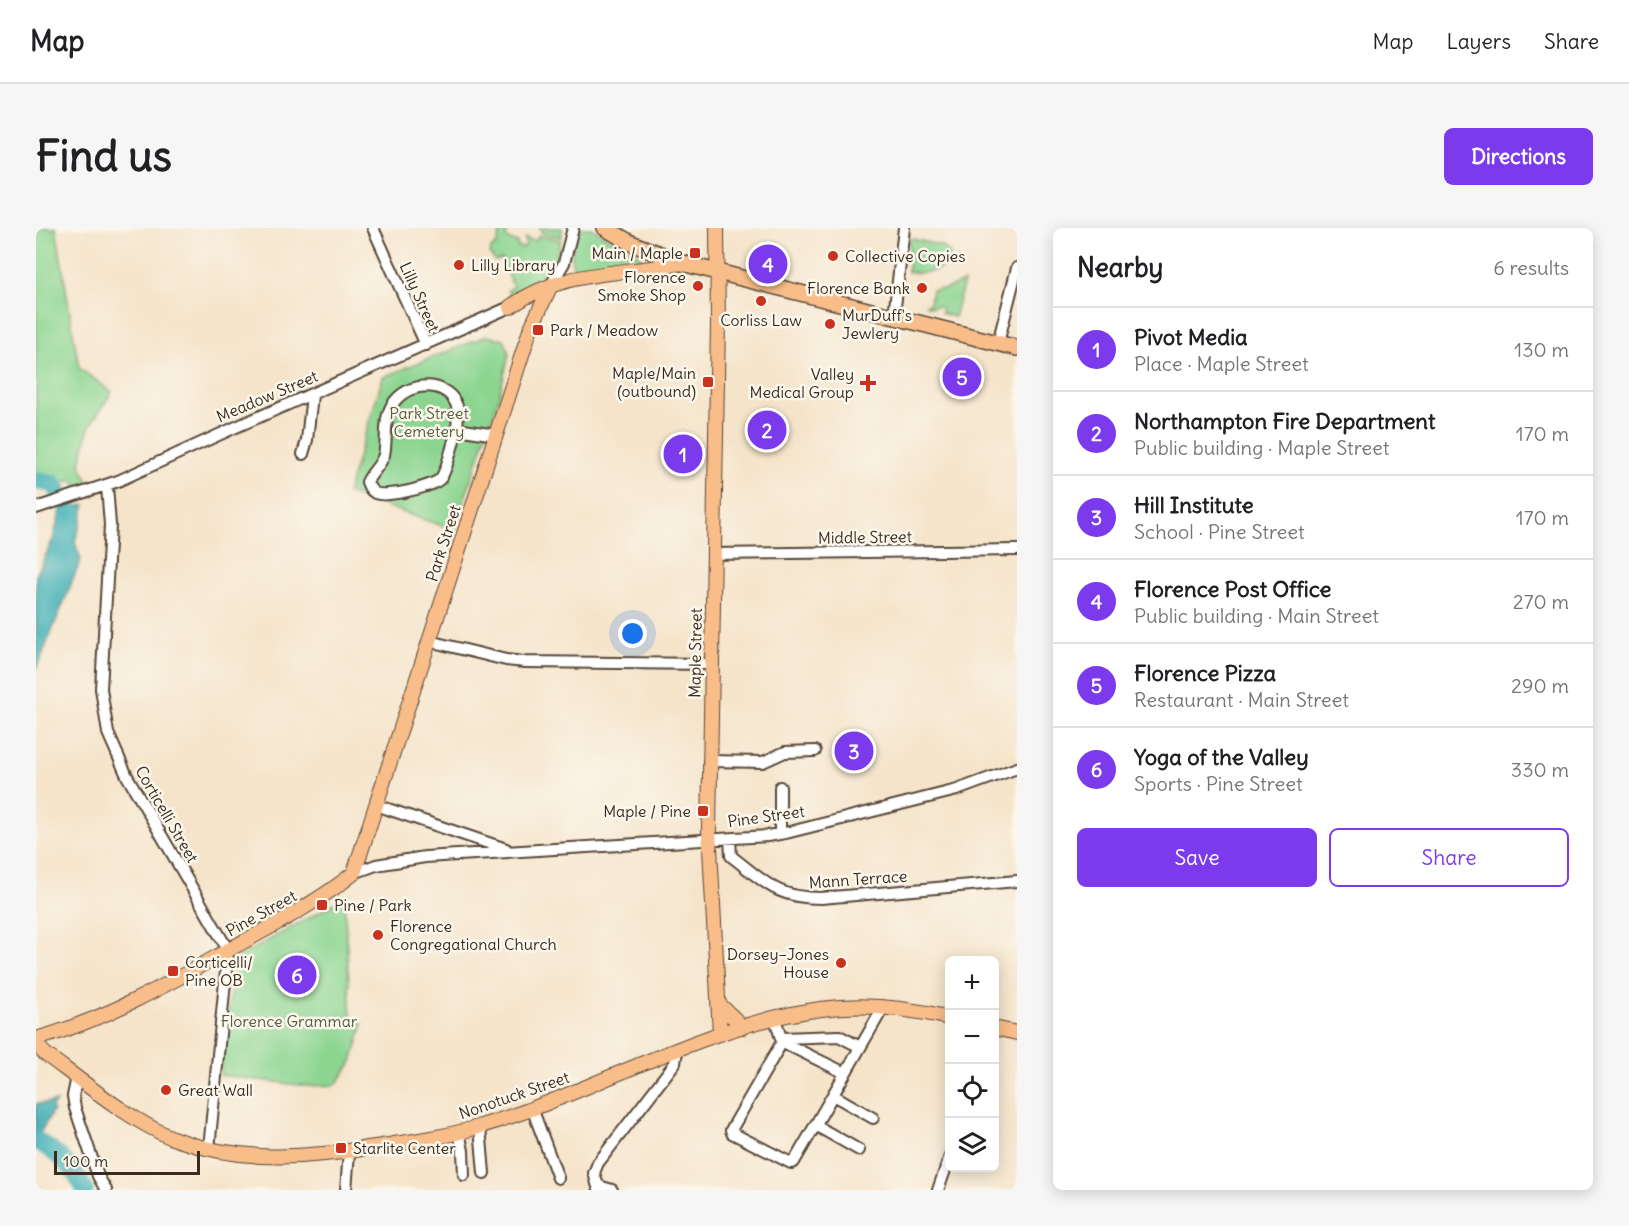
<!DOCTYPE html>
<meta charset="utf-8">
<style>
body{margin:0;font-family:Delius,sans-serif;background:#f6f6f6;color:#202124}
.controls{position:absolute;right:18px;bottom:18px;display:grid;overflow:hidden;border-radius:9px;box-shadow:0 3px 15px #0003}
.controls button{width:54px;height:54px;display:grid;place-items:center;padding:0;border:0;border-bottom:2px solid #e0e0e0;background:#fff;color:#202124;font:30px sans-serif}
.scale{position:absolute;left:18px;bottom:15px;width:146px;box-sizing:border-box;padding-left:6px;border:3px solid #3b2a1e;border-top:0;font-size:16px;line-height:21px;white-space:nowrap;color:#3b2a1e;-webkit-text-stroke:4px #fbf7ec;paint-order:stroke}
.you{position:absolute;left:597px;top:406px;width:21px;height:21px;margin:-15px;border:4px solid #fff;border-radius:50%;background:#1a73e8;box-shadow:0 0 0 9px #1a73e833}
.badge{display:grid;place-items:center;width:39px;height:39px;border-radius:50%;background:#7c3aed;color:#fff;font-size:20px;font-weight:700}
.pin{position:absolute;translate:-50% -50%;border:3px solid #fff;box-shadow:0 2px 6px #0006}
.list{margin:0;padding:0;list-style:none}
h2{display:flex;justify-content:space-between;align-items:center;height:78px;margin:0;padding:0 24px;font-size:26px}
h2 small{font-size:20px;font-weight:400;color:#757577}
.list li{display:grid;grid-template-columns:39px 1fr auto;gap:18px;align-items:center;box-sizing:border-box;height:84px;padding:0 24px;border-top:2px solid #e0e0e0}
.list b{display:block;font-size:22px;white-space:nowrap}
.list p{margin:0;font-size:20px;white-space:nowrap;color:#757577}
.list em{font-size:20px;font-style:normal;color:#757577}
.actions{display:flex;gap:12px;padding:18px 24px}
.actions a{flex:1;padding:14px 0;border:2px solid #7c3aed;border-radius:9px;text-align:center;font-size:21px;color:#7c3aed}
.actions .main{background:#7c3aed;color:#fff}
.icon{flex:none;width:33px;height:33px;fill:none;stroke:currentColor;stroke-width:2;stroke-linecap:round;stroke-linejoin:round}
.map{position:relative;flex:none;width:981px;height:962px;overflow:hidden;border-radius:9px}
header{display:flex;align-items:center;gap:36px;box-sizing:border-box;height:84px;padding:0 30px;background:#fff;border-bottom:2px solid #e0e0e0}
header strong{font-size:28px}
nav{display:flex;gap:33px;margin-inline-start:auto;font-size:21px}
.intro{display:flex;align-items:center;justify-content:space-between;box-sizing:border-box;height:144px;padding:0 36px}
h1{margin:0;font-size:42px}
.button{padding:15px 27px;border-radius:9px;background:#7c3aed;color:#fff;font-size:21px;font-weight:700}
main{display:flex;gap:36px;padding:0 36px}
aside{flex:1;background:#fff;border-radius:9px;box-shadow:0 3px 15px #0003}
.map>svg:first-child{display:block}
.green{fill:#8cd591;stroke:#648058;stroke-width:1.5}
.water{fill:#3badb4;stroke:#3b6c69;stroke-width:1.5}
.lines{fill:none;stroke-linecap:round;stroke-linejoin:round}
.river{stroke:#3badb4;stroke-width:18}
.minor-casing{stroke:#574638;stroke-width:14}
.major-casing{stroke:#574638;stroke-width:16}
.highway-casing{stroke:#574638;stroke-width:18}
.minor{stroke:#fff;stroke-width:10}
.major{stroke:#f8bd89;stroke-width:14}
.highway{stroke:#f8bd89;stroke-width:15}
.poi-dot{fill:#c8321e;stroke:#fbf7ec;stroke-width:2}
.labels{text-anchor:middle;stroke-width:5;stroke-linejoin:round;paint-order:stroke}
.poi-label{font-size:16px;fill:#3b2a1e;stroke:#fbf7ec;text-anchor:start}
.street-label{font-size:16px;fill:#3b2a1e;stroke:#fbf7ec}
.park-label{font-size:16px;fill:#535d40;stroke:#fbf7ec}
</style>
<header>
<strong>Map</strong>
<nav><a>Map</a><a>Layers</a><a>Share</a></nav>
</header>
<div class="intro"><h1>Find us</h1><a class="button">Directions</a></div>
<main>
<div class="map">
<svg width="981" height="962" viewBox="0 0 981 962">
<rect width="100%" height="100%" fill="#fbf7ec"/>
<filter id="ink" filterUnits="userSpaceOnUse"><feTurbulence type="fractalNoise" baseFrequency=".0167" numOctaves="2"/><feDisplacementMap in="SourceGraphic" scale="12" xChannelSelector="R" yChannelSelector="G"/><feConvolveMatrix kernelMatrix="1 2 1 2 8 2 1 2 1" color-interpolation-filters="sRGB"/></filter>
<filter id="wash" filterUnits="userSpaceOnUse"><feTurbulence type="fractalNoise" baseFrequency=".008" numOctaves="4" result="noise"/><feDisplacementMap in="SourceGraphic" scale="24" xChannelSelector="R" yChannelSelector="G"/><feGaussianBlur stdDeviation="1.35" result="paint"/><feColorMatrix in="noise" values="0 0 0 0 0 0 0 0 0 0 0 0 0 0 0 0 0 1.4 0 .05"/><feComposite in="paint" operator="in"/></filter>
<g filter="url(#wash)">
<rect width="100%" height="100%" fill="#f5e4ca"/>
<!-- green -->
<path class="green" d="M0 0H20L43 140 76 164 53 199 44 235 58 268 51 270 37 253 0 254Z
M465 0H472L470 10 481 15 482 19 487 20 490 17 489 10 500 13 502 8H505L525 12 519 32 511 50 474 66 472 65V62L477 59 466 31 459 33 454 26 455 21 461 16Z
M503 0H526V9L506 5Z
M546 0H555L605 28V32L541 40 536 37C535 26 538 8 546 0Z
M873 10 906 18 914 26C913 45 886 46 872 44Z
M928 54 918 89 905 85 906 81 902 78 896 79 890 77 894 74 896 62 909 61Z
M450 108 468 111 473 126 462 172 418 302 311 265 347 149Z
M308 670 315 790 327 796 316 834 300 857 271 858 184 847 199 731Z"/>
<!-- water -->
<path class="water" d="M50 276 39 314 45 332 0 442V348L17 311 25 282Z
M20 874 15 881 17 883 0 912V876Z"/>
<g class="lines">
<!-- river -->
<path class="river" d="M0 253 18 256 35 284 30 303
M0 912C24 927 36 937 49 962"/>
</g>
</g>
<g filter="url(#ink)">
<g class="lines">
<!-- minor casing -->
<g class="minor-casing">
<path id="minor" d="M337 0 390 117
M515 57 528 35 537 0
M858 88 868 0
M962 115 981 40
M421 201C421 194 423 185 421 178 411 152 375 153 359 173 346 188 352 209 348 227 345 237 335 245 331 254 333 259 334 262 339 265 350 270 398 259 405 250 411 242 418 212 421 201L460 207
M267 226 271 212 276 167
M71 258 74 297 65 461 72 505 91 548 192 722 173 921
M0 280 82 253 200 199 474 79
M677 326 981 322
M393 413 470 432 489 434 675 436
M673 533 727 534 749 524 779 523
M744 559V605
M340 577 470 621
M694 611 695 628C729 654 740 670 785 670L981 653
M318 645 340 637 389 629 732 608 754 604 921 562 981 540
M739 790 746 814 695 902 696 905 755 935 758 934 847 780
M746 810 803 808 824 819
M746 814 809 845
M41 849 37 868 39 880 62 948 70 962
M797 867 837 890
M496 880 522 950
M779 897 823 922
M444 899 448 945
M423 904 427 923 428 947
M561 956 566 959 576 962
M310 962 313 924
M563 962 558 945 562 935 639 835 641 823
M902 962 914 928"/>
</g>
<!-- major casing -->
<g class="major-casing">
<path id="major" d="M681 0 682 95 673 602 684 806
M474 79C527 41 586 47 646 35
M682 775 707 799
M958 800 981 805
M0 811C71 791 134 755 198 719 239 696 281 675 318 645L494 102 515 57
M0 816 9 826C46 853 100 897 142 912 205 934 267 931 332 920 370 914 408 910 445 898 559 864 665 797 785 781 827 775 872 780 914 790"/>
</g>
<!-- highway casing -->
<g class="highway-casing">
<path id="highway" d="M569 0 595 15 646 35 981 120"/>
</g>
<!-- minor -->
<use href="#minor" class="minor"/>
<!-- major -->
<use href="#major" class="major"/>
<!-- highway -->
<use href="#highway" class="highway"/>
</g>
</g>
<!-- markers -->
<g class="poi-dot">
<rect x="653" y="19" width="12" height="12" rx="3"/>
<circle cx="797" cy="28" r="6"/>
<circle cx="423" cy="37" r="6"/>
<circle cx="662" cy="58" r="6"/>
<circle cx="886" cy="60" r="6"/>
<circle cx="725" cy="73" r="6"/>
<circle cx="794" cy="96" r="6"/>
<rect x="496" y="96" width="12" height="12" rx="3"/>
<rect x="666" y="148" width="12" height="12" rx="3"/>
<path d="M829 146h6v6h6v6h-6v6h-6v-6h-6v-6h6z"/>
<rect x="661" y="577" width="12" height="12" rx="3"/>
<rect x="280" y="671" width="12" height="12" rx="3"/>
<circle cx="342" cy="707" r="6"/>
<circle cx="805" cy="735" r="6"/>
<rect x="131" y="737" width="12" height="12" rx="3"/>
<circle cx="130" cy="862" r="6"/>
<rect x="299" y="914" width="12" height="12" rx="3"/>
</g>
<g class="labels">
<!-- poi labels -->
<g class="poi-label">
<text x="647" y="31" text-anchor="end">Main / Maple</text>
<text x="809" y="34">Collective Copies</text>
<text x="435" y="43">Lilly Library</text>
<text x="650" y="55" text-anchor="end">Florence<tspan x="650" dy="18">Smoke Shop</tspan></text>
<text x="874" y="66" text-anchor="end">Florence Bank</text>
<text x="806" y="93">MurDuff's<tspan x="806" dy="18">Jewlery</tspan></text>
<text x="725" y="98" text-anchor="middle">Corliss Law</text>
<text x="514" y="108">Park / Meadow</text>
<text x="660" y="151" text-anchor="end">Maple/Main<tspan x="660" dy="18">(outbound)</tspan></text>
<text x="818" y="152" text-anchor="end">Valley<tspan x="818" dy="18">Medical Group</tspan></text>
<text x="655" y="589" text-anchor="end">Maple / Pine</text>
<text x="298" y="683">Pine / Park</text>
<text x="354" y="704">Florence<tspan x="354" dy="18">Congregational Church</tspan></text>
<text x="793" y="732" text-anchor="end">Dorsey–Jones<tspan x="793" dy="18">House</tspan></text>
<text x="149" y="740">Corticelli/<tspan x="149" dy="18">Pine OB</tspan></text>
<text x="142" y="868">Great Wall</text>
<text x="317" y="926">Starlite Center</text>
</g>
<!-- street labels -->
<g class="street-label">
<text transform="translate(384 69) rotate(66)" y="6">Lilly Street</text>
<text transform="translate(231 168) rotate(-23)" y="6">Meadow Street</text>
<text transform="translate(829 309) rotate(-1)" y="6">Middle Street</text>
<text transform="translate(407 315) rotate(-72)" y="6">Park Street</text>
<text transform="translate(659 425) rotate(-89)" y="6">Maple Street</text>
<text transform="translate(131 586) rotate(60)" y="6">Corticelli Street</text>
<text transform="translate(730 588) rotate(-8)" y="6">Pine Street</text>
<text transform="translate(822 651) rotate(-4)" y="6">Mann Terrace</text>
<text transform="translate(225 685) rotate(-29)" y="6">Pine Street</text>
<text transform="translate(478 867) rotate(-19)" y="6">Nonotuck Street</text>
</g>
<!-- park labels -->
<g class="park-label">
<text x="393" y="191">Park Street<tspan x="393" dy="18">Cemetery</tspan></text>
<text x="253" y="799">Florence Grammar</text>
</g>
</g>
</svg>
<div class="controls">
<button>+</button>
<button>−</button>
<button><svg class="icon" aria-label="locate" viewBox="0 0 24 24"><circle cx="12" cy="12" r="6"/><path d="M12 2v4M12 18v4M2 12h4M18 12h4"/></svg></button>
<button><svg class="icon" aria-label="layers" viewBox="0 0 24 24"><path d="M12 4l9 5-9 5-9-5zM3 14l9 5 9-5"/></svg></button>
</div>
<div class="scale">100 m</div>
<div class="you"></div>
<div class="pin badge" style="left:647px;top:226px">1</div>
<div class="pin badge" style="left:731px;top:202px">2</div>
<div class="pin badge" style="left:818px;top:523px">3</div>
<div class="pin badge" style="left:732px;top:36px">4</div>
<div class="pin badge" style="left:926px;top:149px">5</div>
<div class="pin badge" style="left:261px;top:747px">6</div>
</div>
<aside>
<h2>Nearby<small>6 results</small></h2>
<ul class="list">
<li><span class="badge">1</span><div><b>Pivot Media</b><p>Place · Maple Street</p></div><em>130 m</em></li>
<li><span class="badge">2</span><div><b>Northampton Fire Department</b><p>Public building · Maple Street</p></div><em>170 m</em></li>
<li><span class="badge">3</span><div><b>Hill Institute</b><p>School · Pine Street</p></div><em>170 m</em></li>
<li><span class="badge">4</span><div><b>Florence Post Office</b><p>Public building · Main Street</p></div><em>270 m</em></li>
<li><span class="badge">5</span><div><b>Florence Pizza</b><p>Restaurant · Main Street</p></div><em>290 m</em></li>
<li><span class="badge">6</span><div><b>Yoga of the Valley</b><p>Sports · Pine Street</p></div><em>330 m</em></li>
</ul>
<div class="actions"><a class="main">Save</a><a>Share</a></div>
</aside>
</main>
